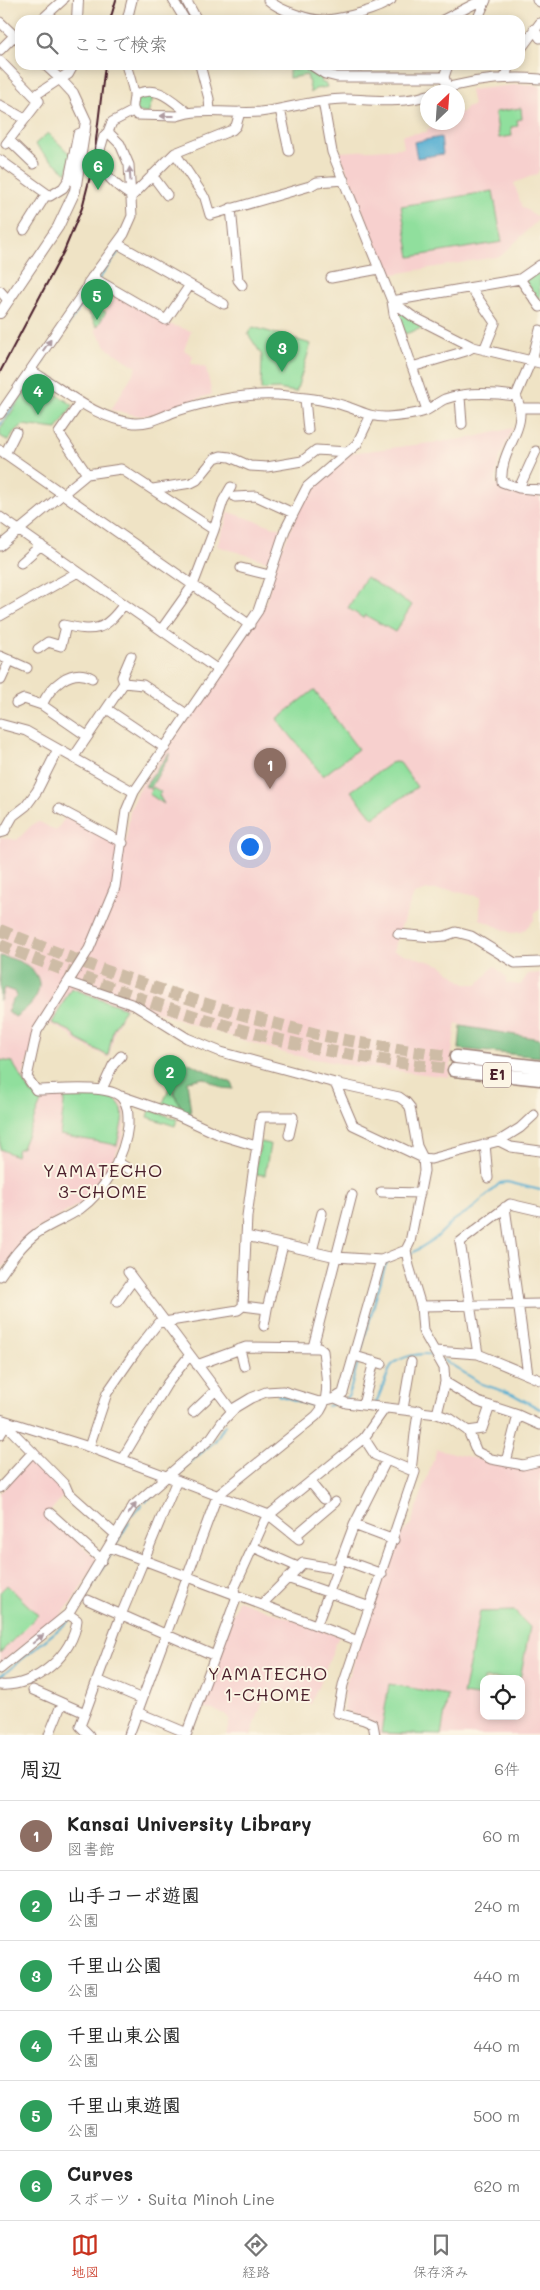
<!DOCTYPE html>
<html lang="ja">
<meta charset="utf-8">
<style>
body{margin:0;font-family:Mali,"Klee One",sans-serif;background:#f2f2f2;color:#222}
.controls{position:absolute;right:15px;bottom:15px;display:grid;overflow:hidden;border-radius:10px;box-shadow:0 2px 8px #0003}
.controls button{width:45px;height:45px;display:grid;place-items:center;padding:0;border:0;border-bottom:1px solid #e0e0e0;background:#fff;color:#222;font:25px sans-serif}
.compass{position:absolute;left:420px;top:85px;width:45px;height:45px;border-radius:50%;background:#fff;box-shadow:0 2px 8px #0003;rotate:25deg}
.you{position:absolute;left:249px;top:846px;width:18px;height:18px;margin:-12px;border:4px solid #fff;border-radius:50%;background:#1a73e8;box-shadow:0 0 0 8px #1a73e833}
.badge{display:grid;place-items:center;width:32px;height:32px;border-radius:50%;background:#c8321e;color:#fff;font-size:16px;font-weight:700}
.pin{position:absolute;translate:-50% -41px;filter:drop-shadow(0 1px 2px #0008)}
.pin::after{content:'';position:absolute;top:26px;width:18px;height:15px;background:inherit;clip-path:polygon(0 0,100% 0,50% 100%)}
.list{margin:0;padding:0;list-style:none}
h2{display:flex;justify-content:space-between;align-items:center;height:65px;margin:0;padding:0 20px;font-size:21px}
h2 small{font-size:16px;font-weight:400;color:#767676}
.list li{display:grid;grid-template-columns:32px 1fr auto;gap:15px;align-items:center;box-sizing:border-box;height:70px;padding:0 20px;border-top:1px solid #e0e0e0}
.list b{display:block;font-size:19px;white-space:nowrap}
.list p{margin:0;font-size:16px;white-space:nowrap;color:#767676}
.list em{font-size:16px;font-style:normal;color:#767676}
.icon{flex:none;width:28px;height:28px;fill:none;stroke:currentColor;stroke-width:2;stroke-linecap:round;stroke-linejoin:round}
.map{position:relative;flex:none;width:540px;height:1735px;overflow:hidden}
.search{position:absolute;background:#fff;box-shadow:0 2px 8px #0003;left:15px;right:15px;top:15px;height:55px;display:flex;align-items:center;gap:12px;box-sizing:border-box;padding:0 18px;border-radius:15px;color:#767676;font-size:19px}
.sheet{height:485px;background:#fff}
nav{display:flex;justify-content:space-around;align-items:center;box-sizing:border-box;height:70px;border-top:1px solid #e0e0e0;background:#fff;font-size:14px;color:#767676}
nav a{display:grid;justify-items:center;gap:2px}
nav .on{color:#c8321e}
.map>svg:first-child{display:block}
.built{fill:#f7d0ce;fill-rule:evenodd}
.green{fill:#90df9d;stroke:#6d7f64}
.forest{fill:#74be84;stroke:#5f6e58}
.water{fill:#54aed2;stroke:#4f667e}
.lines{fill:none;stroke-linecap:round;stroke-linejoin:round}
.stream{stroke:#54aed2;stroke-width:2}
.highway-tunnel{stroke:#cebca6;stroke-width:12;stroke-dasharray:12 6;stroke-linecap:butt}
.minor-casing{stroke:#9c8178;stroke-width:11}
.major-casing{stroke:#9c8178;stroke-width:12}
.highway-casing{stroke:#9c8178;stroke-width:15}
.minor{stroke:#fff;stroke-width:9}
.major{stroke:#fff;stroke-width:10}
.highway{stroke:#fff;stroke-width:12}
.rail{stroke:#4a1f2b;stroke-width:2}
.oneway{fill:#ae9aa0}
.labels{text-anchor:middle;stroke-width:4;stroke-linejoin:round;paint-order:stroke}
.shield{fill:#fcf5e5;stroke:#7f5f63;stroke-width:1}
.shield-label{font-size:15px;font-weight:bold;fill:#4a1f2b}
.neighbourhood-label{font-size:18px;letter-spacing:1px;fill:#4a1f2b;stroke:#fcf5e5}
</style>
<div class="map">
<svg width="540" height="1735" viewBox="0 0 540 1735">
<rect width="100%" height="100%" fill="#fcf5e5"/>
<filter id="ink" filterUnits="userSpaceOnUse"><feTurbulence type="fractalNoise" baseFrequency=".02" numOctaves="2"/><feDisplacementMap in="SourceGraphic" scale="10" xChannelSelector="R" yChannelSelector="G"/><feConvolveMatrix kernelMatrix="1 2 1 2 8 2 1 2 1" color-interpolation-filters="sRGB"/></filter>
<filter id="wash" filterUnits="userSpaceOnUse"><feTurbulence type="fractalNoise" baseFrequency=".0096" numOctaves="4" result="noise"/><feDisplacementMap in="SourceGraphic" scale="20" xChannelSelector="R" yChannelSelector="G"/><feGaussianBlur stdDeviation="1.12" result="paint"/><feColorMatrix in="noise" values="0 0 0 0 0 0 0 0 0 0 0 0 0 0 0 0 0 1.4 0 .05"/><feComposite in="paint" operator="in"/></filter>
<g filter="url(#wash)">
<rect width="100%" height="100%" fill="#efe3c5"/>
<!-- built -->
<path class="built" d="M522 84 540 86V168L537 174 514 183 522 207 540 218 501 256 388 275 339 152 404 148 402 135 427 132V129L431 128 430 123 458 122V113L465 111V108L473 106 470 90Z
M116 295 165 323 191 331 184 350 193 356 191 363 206 368 212 394 154 414 141 416 111 410 137 367 108 349 95 330Z
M513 428 498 462 495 483 513 492 540 497V908L535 912 534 920 522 932 511 933 480 919V897L450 890H428L414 894 398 934 394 951 441 965 465 984H478L494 966 506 977V983L520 985 528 974 540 973V1038L471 1028 456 1023 449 1077 348 1065 288 1054 181 1021 129 1001 115 1030 109 1058 75 1041 70 1034 41 1020 23 1076 33 1092H100L114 1096 122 1103 125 1113 123 1139 106 1173 91 1194 78 1205 36 1230 0 1271V837L17 840 34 823 40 822 56 831 66 816 125 848 130 810 141 786 261 612 267 599 275 564 297 515 311 489 351 453 470 438Z
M229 512 281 529 270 562 217 546Z
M437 1449 490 1462 540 1464V1735H377L357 1716 343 1709 345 1686 396 1540 411 1524ZM484 1679H521V1716H484Z
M33 1456 65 1494 47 1515 98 1560 71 1603 58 1619 0 1664V1493Z
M238 1600 339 1636 311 1704 274 1692 271 1700 264 1698 251 1735H226L230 1720 225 1714 199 1706Z"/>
<!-- green -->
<path class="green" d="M297 65 311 68 322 76 321 82 326 84 327 87 315 89 311 93 307 75 289 78V70H297Z
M142 96H151L153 98 148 114 137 111 135 102Z
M521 108 522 119 517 120 518 126 511 127 512 136 499 138 495 112Z
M48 133 71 155 67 173 44 154 35 144Z
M493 191 502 242 410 257 401 206Z
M540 268V299H539L525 281Z
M91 304 106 312 97 327 87 310Z
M400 313H402L425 327 405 334 398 315Z
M253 327 311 344 296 392 278 389 261 390 262 355 248 334Z
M34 380 73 405 57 429 23 425 13 433 9 441 0 436V429Z
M366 577 412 605 395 632 365 615 363 618 348 608Z
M314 690 358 749 323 776 277 719Z
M399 761 417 787 373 818 351 791 391 763Z
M153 787 161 792 159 795 164 804 149 794Z
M71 988 125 1008 113 1030 108 1056 77 1039 72 1032 52 1023Z
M0 1060 12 1062 32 1094 44 1095 22 1148 18 1149 16 1156 0 1149Z
M170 1086 184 1114 162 1106Z
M101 1093C132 1103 122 1119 117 1145L60 1135 65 1095Z
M150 1110 177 1119 175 1126 148 1117Z
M261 1142 270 1144 265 1175 254 1174Z
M7 1585 38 1615 0 1653V1592Z
M514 1611 530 1627 520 1679H484V1697L463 1694 480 1612Z
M389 1684 448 1695 441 1735 381 1733Z"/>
<!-- forest -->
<path class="forest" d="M170 752 169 756 150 789 145 786Z
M0 956C43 963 54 992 15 1017L8 1011 12 1000 17 996 15 992 4 988 0 1001Z
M461 1026 540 1039V1057L459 1049Z
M185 1061 232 1083 233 1089 222 1088 204 1078 187 1081 191 1113 188 1116 177 1100 171 1079 164 1069 165 1064Z"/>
<!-- water -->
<path class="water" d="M441 137 443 154 417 158 414 142Z"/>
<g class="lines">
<!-- stream -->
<path class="stream" d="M99 279 121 248
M63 332 97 283
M37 371 44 360
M0 425 33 377
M409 1255 436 1238 453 1221 473 1208 500 1183 507 1182 540 1190
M360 1354 385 1266 388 1261
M444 1360 482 1384 512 1394 540 1409
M278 1395 318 1407
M345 1399 349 1395 358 1361
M376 1403 391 1366C400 1356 421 1352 433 1355
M327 1406 337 1403
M174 1476 215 1441 225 1425
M146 1501 169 1481
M132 1515 142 1504
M115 1546 129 1522
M75 1615 112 1552
M0 1677 70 1620"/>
</g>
</g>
<g filter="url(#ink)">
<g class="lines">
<!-- highway-tunnel -->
<path class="highway-tunnel" d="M0 930C105 973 211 1009 321 1035 366 1045 411 1051 456 1057
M0 945C104 987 210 1026 320 1049 364 1058 409 1064 454 1070"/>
<!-- minor casing -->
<g class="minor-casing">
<path id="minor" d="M173 0 185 20
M186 0 197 20
M268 0C279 10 312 22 327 20 344 18 378 10 391 0
M537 0 540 2
M41 20 63 0
M127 20 132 0
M443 20 482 0
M477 20 486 0
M0 22 20 41
M534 29 540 38
M0 50 14 36
M520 50 540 23
M0 61 39 101 6 144
M126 65C129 74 132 84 134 93 135 102 129 107 137 115L177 116 188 113C170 99 158 84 134 95
M200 65 209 99 210 111
M311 65 325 74 337 77H444
M505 77 509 65
M446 83 444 77 448 65
M434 92C469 80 504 76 540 79
M34 96 60 79 45 65
M323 101 332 152 392 301 394 314 427 410
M0 105 25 119
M280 109 289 151
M188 113C212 109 236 114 260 112 288 109 316 99 344 99 373 99 399 105 428 95
M108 132 104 136C102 142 100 149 99 156 98 171 120 189 132 196L175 153 232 130 236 126 240 112
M9 140 34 164
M175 153 203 195
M0 160 50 196 63 188 69 179 78 134 85 131
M152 175 167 195
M205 198 210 215 310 186 317 182 344 180
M231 208 238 280 242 285
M24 230 46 195
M118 244 224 304
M92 277 166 320 190 285
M331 278 379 269
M520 279 540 307
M471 288 495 323 484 350
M0 291 8 300
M392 301 412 316 473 347 540 363
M392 301 520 279 540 265
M412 367 466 351 473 347
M30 370C63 389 95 419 134 423 151 424 162 416 177 411 209 401 244 393 278 395 299 397 324 399 345 406 361 411 371 418 388 417 401 416 414 415 425 411 432 408 438 402 445 399 467 391 494 393 516 396 531 428 499 448 502 482L519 488 540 490
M516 396 533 356 540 330
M460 397 462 424
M305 399 308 430
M80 403 59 433 87 474
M522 408H540
M0 414 86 289 88 283 124 234 132 216 129 165 120 144 108 132 112 122 133 111
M0 450 250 625
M5 454 16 432
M519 488 536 451
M153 489 191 483 197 480 215 458 221 456 230 457 250 466 267 467 302 461 316 450 348 452
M235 497 256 496 293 513
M0 517 218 670
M214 530 223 501 231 487
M0 546 87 474 121 469 214 530 193 585 161 630
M21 563 41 545
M241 568 269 575
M0 616 78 572
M63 625C95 632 104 632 124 604
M38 649 48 642 61 646 66 626
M0 656 27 668
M1 680 10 660
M124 683 122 677 131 656
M16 703 24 699 42 705
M107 709 165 748
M0 724 26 731 134 792
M87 736 42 705C50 687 71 666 92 678
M73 758 124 683 143 685 188 715
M59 809 123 843
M0 833 4 832 13 816 26 806 37 791 58 749
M398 934 433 937 445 936 456 932 471 936 515 963 540 962
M335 1083 353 1125 423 1158 431 1159 499 1141 511 1147 540 1151
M102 1089 113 1065 121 1056
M121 1096 179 1116 220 1135 256 1146
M499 1141 520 1128 534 1115
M485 1144 488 1178
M117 1162 131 1170
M381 1192 420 1193
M505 1207 528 1375
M246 1236 336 1257 381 1260
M406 1250 409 1266 421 1306 423 1331 444 1368 445 1382 437 1414
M312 1251 322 1213
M128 1272 232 1411
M0 1276C11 1260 21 1245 37 1233 50 1224 67 1218 80 1209 105 1191 125 1156 128 1125 128 1115 129 1105 121 1097 108 1084 55 1090 36 1090L27 1077 37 1031 89 949 115 887 126 811 134 792 258 611 285 530 307 487 357 444 370 417
M117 1302 133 1280
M243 1306 247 1216 261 1117H293L289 1135
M421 1306 540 1304
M264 1326 267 1309
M313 1347 352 1195
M240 1349 244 1366
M435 1351 478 1354 540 1380
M478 1354 460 1242 510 1204 540 1211
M355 1356 382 1364
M445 1382 478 1402 518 1415 540 1425
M335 1398 346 1403 437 1414 451 1419 468 1431 477 1452 491 1459 523 1465 540 1461
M363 1405 374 1361
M403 1409 411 1362
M193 1412 216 1390
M0 1419 89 1447 269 1515 364 1438 385 1408
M2 1421 65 1485 68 1492 116 1535
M468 1431 482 1429 490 1406
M0 1435 6 1425
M364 1438 375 1455 415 1472 343 1685 338 1713 364 1720 373 1724 375 1735
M89 1447 107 1393 134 1354 158 1323 238 1310 243 1306 267 1309 283 1245
M122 1459 167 1384 189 1356
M506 1462 518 1415
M411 1470C414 1450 414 1430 419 1410
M310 1482 324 1499
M0 1488 33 1452
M50 1513 102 1560
M354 1525 394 1540
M295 1536 335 1502
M109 1547 358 1641
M253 1547 298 1567
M341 1559 382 1574
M287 1578 370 1607
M88 1600 215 1656
M262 1604 303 1563 337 1569
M317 1624 354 1525 386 1461
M0 1669 68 1614 133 1506 211 1438 222 1422 236 1407 251 1398 266 1392 283 1391 319 1402 335 1398 343 1393 381 1260 406 1250 410 1242 424 1171 423 1158 417 1146 410 1107 406 1102 399 1097 335 1083 221 1052 187 1038 134 1005 70 983
M97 1680 142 1699
M0 1685C35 1688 74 1654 77 1620L68 1614
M33 1690 85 1713 121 1615 177 1480
M137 1712 187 1733
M85 1713 80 1726 89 1735
M49 1735 62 1703
M129 1735 217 1496 316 1416C333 1400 325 1371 323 1351L319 1348 246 1347 197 1365
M186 1735 236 1599 234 1589 265 1520 269 1515 299 1539"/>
</g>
<!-- major casing -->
<g class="major-casing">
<path id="major" d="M77 20 78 0
M0 313 58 227 75 191 86 121 73 93 60 79 68 74 73 65"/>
</g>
<!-- highway casing -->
<g class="highway-casing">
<path id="highway" d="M456 1057 540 1067
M454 1070 540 1079"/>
</g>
<!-- minor -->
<use href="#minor" class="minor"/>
<!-- major -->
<use href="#major" class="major"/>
<!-- highway -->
<use href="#highway" class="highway"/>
<!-- rail -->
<path class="rail" d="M110 20 116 0
M0 372 64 251 82 208 93 165 105 65"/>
</g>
<!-- one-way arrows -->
<defs><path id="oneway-solid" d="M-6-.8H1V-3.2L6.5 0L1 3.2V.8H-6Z" transform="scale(1.25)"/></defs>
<g class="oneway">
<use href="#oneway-solid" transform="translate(167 116) rotate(-180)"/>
<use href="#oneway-solid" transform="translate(130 174) rotate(-94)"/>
<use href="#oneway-solid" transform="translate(47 345) rotate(-55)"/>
<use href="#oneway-solid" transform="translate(132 1509) rotate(-53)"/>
<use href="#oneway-solid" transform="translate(38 1639) rotate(-39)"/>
</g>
</g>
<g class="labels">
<!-- shield labels -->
<rect class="shield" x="483" y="1062.5" width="28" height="25" rx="4"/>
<g class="shield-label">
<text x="497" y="1080">E1</text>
</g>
<!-- neighbourhood labels -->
<g class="neighbourhood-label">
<text x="103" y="1177">YAMATECHO<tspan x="103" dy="21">3-CHOME</tspan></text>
<text x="268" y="1680">YAMATECHO<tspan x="268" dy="21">1-CHOME</tspan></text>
</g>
</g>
</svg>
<div class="controls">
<button><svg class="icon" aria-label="locate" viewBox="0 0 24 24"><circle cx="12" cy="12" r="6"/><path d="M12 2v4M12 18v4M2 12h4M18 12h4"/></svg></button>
</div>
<svg class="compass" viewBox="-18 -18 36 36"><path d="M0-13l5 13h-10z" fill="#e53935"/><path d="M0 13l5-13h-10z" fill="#767676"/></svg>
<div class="you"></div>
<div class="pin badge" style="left:270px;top:789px;background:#8d6e63">1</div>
<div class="pin badge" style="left:170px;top:1096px;background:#2e9e5b">2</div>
<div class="pin badge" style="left:282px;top:372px;background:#2e9e5b">3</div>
<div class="pin badge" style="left:38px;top:415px;background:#2e9e5b">4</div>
<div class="pin badge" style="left:97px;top:320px;background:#2e9e5b">5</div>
<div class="pin badge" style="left:98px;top:190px;background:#2e9e5b">6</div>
<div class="search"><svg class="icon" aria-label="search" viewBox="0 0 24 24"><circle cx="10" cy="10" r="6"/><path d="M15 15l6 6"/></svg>ここで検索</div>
</div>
<section class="sheet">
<h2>周辺<small>6件</small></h2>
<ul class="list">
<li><span class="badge" style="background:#8d6e63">1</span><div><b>Kansai University Library</b><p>図書館</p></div><em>60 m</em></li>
<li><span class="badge" style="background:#2e9e5b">2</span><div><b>山手コーポ遊園</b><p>公園</p></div><em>240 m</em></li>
<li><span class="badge" style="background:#2e9e5b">3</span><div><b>千里山公園</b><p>公園</p></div><em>440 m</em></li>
<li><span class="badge" style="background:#2e9e5b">4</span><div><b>千里山東公園</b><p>公園</p></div><em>440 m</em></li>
<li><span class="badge" style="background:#2e9e5b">5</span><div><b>千里山東遊園</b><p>公園</p></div><em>500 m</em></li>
<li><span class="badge" style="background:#2e9e5b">6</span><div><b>Curves</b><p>スポーツ · Suita Minoh Line</p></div><em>620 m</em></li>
</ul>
</section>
<nav>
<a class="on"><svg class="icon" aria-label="map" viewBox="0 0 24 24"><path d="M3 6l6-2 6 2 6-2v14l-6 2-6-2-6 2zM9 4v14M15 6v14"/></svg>地図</a>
<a><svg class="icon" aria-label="directions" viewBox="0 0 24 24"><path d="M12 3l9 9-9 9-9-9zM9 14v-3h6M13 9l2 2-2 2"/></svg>経路</a>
<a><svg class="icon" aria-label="saved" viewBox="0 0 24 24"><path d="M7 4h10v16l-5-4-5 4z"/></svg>保存済み</a>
</nav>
